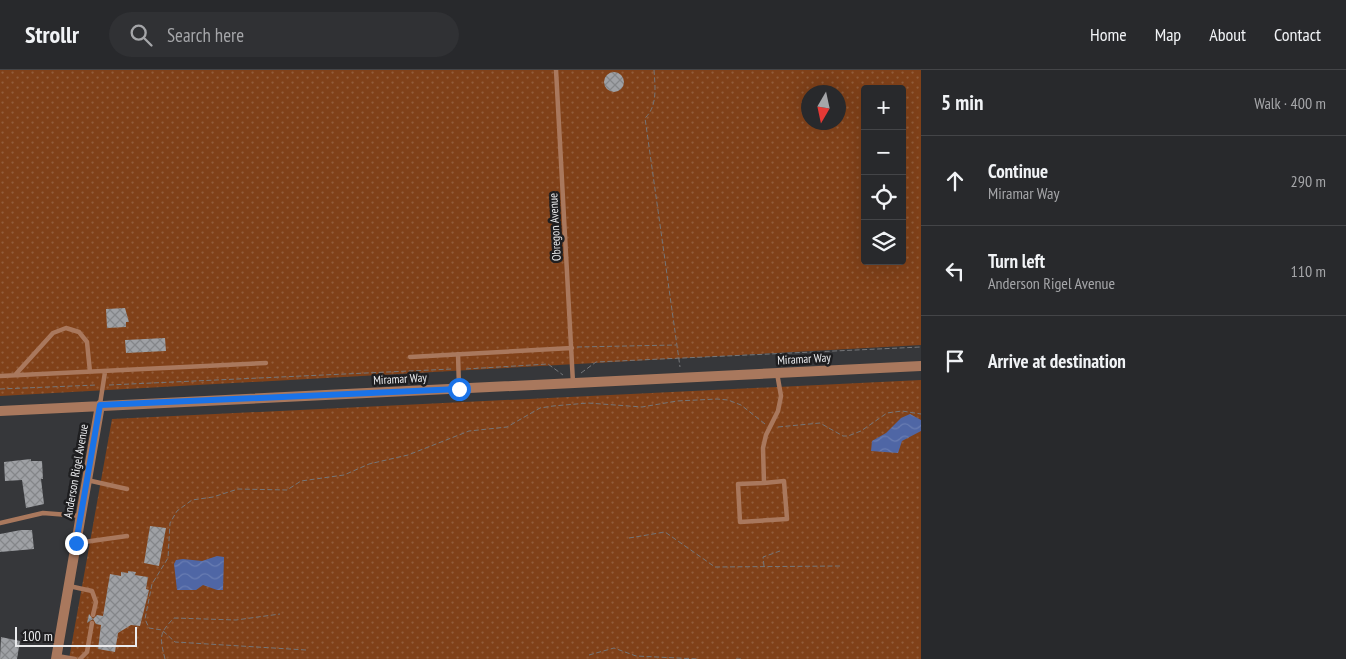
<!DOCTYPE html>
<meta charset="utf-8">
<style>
body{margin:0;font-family:"PT Sans Narrow",sans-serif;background:#303134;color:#f1f3f6}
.controls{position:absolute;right:15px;top:15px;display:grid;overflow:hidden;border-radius:5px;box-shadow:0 5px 20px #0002}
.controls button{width:45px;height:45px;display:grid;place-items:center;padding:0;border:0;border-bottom:1px solid #444548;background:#28292c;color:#f1f3f6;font:25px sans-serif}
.compass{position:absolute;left:801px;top:15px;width:45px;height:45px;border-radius:50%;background:#28292c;box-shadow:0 5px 20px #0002;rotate:189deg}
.scale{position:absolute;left:15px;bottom:12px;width:122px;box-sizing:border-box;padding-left:5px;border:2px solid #eaebed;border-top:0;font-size:14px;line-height:18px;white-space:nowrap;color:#eaebed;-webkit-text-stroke:4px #1e1e20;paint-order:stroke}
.stop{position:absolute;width:15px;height:15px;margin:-11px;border:4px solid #1a73e8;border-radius:50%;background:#fff}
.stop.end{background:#1a73e8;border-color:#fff;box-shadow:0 1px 5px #0008}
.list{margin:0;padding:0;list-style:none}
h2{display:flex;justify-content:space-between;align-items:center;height:65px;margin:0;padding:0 20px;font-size:21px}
h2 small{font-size:16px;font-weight:400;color:#a5a6a9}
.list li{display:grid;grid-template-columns:32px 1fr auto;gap:15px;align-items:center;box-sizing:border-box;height:90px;padding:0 20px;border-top:1px solid #444548}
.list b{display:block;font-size:19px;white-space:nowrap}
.list p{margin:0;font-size:16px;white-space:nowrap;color:#a5a6a9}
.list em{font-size:16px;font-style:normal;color:#a5a6a9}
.icon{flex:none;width:28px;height:28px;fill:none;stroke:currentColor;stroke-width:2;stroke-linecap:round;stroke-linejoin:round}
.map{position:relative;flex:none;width:921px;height:589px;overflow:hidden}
header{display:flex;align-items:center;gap:30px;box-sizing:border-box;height:70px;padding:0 25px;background:#28292c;border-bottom:1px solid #444548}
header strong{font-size:24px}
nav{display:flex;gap:28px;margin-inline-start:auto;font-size:18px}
.search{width:350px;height:45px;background:#303134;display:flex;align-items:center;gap:12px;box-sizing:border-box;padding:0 18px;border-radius:28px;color:#a5a6a9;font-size:19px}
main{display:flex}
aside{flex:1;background:#28292c}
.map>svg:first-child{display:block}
.grass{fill:url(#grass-dots);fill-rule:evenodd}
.water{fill:url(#water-waves)}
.building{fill:url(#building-cross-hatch)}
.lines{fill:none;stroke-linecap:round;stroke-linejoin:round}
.path{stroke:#757679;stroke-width:1;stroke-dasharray:5 2.5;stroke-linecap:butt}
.service{stroke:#a9785d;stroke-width:4.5}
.tertiary{stroke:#a9785d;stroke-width:10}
.route{stroke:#1a73e8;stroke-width:6}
.labels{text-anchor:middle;stroke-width:5;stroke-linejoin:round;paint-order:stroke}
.street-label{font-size:12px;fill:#eaebed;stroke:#1e1e20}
</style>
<header>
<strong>Strollr</strong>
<div class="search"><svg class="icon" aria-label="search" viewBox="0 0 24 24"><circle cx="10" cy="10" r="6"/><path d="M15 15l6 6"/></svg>Search here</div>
<nav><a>Home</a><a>Map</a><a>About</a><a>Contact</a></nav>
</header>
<main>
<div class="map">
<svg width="921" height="589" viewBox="0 0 921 589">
<defs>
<pattern id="grass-dots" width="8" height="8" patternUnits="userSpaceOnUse" patternTransform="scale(1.25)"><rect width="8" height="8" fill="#804119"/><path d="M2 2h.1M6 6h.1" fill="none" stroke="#925d3b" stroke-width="1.8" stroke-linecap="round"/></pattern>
<pattern id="water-waves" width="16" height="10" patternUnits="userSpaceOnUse" patternTransform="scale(1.25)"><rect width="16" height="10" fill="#4f66a5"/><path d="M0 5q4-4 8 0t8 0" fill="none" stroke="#687cb2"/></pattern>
<pattern id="building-cross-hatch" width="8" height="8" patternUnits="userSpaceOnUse" patternTransform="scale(1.25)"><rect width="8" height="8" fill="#9fa1a5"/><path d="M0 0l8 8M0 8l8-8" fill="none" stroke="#848689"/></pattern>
</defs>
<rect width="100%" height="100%" fill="#36373a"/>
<!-- grass -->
<path class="grass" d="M0 0H921V275L0 326ZM865 19H902V191H865ZM808 22H838V52H808Z
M921 310V589H69L112 349Z"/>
<!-- water -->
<path class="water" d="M910 344 921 350V361L902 371 898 383 871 381 872 371 886 363 901 348Z
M217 486 224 487 223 520H217L203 515 196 520H177L174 494 176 490 183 489 202 491Z"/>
<!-- building -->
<path class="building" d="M604 12a10 10 0 1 1 20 0a10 10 0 1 1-20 0Z
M125 238 129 252H126V257L107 258 106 239Z
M165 268 166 281 126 283 125 270Z
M31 389V391H42L43 409H41L44 434 26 438 22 410 5 411 4 392Z
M150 456 166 458 159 496 144 493Z
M21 460H32L34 479 0 482V464Z
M128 501 136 502 135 505 148 507 146 519 149 520 140 556 131 555 118 563 115 582 98 579 101 555 96 554 93 549 87 553 89 544 93 549 97 545 103 546 110 504 121 506V502L128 503Z
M1 567 20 571 17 589H0Z"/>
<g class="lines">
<!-- path -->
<path class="path" d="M654 0C655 16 658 36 645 48L680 297
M577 277 676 275
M466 299 548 294 563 305
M581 303 596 292 921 277
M109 315 452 299
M0 319 97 315
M778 357 820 353 843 366H848L861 361 887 343 902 341 921 344
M629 468 665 462 715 497 840 496
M764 496 763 487 780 481
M306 580 175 572 162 560 149 558 145 549 152 514 168 488 170 453 177 441 192 430 213 427 238 419 287 420 301 411 344 405 369 394 408 385 469 361 507 357 540 338 553 336 588 333 642 337 677 331 717 329 728 330 741 335 765 354
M589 585 614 578 636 586 698 589
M165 589C160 568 158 564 174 548L236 550 280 544
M736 589H743"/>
<!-- service -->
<path class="service" d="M556 0 573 313
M458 284 459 317
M410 287 572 278
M15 305 53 263 66 258 79 262 87 272 90 302
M0 306 266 293
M100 334 105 302
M87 410 127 419
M764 413 784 411 787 449 740 452 738 414 764 413 763 378 766 365 778 341 781 326 777 303
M0 453 43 443 81 446
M77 473 127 466
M69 516 92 521 96 532 93 545
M57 586 75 589
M80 589 87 582 92 553"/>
<!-- tertiary -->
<path class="tertiary" d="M0 341 921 296
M56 589 100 335"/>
</g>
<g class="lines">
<!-- route -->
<path class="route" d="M76 473 100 335 459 319"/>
</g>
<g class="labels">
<!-- street labels -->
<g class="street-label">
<text transform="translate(555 157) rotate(-93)" y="4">Obregon Avenue</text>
<text transform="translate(804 289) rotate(-3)" y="4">Miramar Way</text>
<text transform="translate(400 309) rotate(-3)" y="4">Miramar Way</text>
<text transform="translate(76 401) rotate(-80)" y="4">Anderson Rigel Avenue</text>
</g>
</g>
</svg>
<div class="controls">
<button>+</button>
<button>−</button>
<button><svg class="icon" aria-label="locate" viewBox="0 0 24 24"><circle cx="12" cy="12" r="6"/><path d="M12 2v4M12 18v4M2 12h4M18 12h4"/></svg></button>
<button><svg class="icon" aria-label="layers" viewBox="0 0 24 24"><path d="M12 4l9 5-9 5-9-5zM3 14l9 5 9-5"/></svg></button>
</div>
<svg class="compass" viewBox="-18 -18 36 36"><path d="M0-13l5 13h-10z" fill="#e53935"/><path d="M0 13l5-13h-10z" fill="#a5a6a9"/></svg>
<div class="scale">100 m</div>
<div class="stop" style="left:459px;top:319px"></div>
<div class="stop end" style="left:76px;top:473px"></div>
</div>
<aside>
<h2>5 min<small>Walk · 400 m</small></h2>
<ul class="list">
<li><svg class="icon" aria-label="ahead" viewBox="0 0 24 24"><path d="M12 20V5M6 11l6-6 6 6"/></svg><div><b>Continue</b><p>Miramar Way</p></div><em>290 m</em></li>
<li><svg class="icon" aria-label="left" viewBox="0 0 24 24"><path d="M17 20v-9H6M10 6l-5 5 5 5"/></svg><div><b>Turn left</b><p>Anderson Rigel Avenue</p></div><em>110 m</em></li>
<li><svg class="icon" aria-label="arrive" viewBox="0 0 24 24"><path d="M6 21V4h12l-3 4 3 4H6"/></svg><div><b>Arrive at destination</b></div></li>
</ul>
</aside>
</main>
